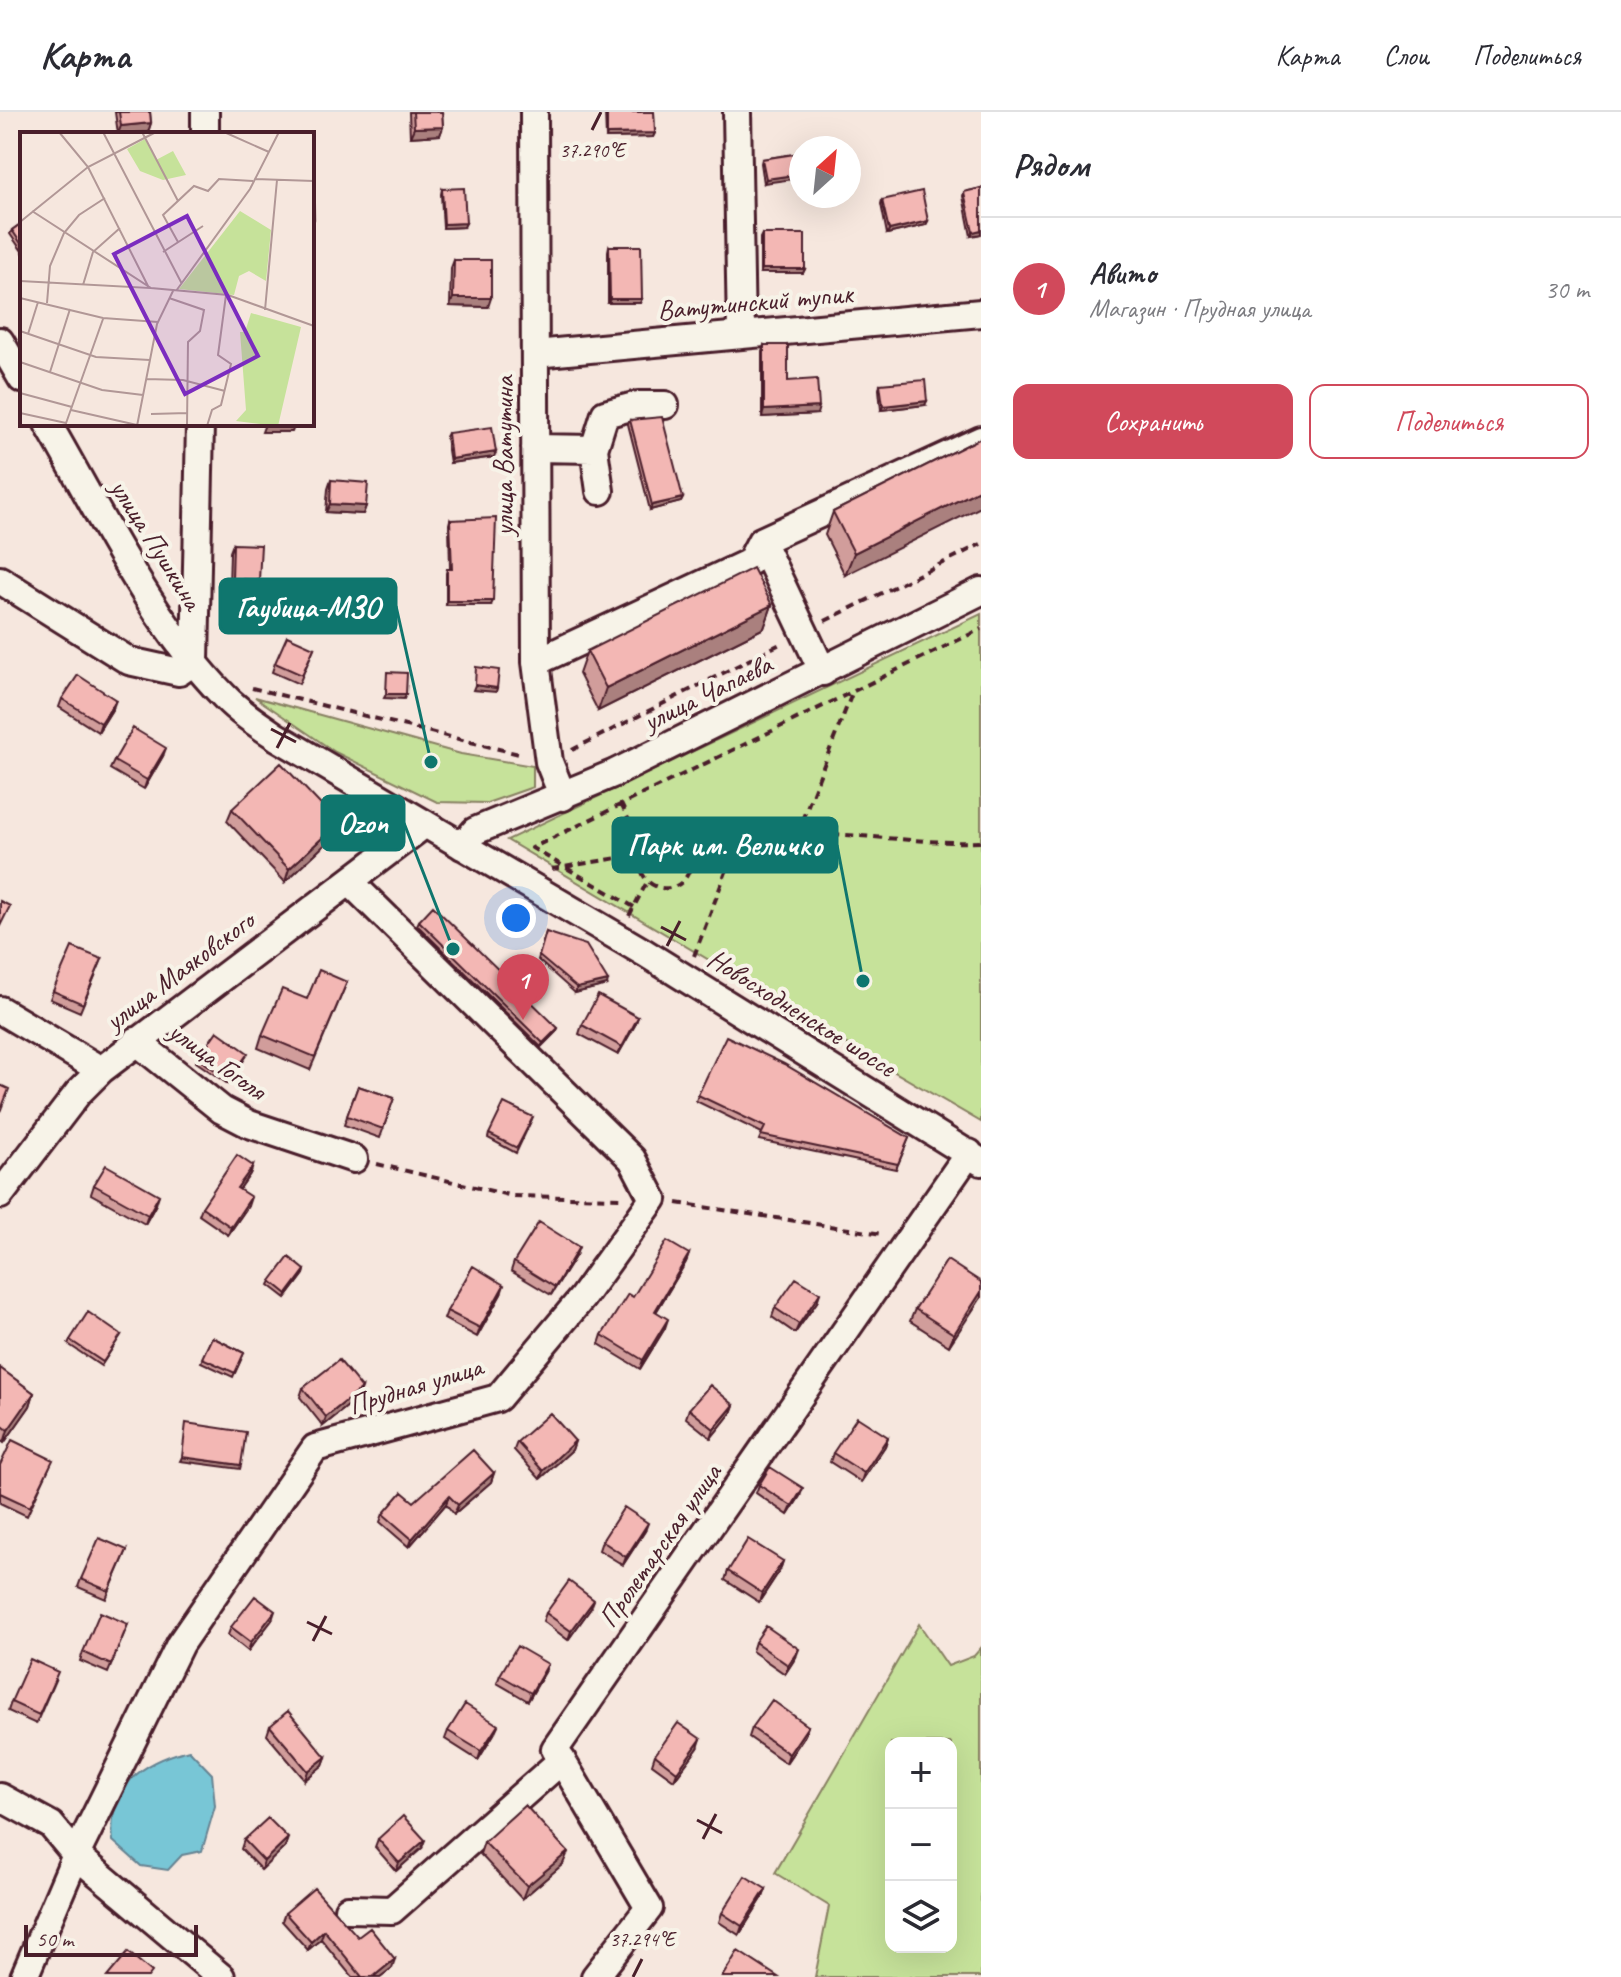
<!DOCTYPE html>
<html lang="ru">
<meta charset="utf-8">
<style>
body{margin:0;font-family:Caveat,sans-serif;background:#f2f2f3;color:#2b2b33}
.controls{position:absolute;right:24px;bottom:24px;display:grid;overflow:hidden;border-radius:16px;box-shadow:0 8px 32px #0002}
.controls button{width:72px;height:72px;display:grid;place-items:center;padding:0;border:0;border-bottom:2px solid #e1e1e2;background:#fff;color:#2b2b33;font:40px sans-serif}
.compass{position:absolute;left:789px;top:24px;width:72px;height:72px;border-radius:50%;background:#fff;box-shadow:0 8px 32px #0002;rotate:27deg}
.scale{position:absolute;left:24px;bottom:20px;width:174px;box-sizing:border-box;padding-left:8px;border:4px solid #4a1f2b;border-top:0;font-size:22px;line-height:28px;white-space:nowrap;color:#4a1f2b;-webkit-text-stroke:6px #f7f3e8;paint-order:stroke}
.you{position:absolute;left:516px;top:806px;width:28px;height:28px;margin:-20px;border:6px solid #fff;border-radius:50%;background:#1a73e8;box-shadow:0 0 0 12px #1a73e833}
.badge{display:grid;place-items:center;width:52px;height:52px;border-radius:50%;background:#d1495b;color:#fff;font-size:26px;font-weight:700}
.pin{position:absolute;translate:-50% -66px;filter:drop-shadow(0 2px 4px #0008)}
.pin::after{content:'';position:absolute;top:42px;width:28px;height:24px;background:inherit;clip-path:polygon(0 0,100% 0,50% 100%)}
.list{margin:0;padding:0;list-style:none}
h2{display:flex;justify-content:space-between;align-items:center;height:104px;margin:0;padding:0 32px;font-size:34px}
h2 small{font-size:26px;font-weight:400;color:#7c7c81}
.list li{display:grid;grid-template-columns:52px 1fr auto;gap:24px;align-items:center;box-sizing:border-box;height:144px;padding:0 32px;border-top:2px solid #e1e1e2}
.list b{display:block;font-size:30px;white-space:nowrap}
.list p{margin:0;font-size:26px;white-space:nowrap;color:#7c7c81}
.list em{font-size:26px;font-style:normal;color:#7c7c81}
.actions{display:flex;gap:16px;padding:24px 32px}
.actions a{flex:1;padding:18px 0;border:2px solid #d1495b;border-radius:16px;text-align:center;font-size:28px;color:#d1495b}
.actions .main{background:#d1495b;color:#fff}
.icon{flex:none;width:44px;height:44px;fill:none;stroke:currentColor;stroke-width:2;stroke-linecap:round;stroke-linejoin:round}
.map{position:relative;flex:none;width:981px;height:1865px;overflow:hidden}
header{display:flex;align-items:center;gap:48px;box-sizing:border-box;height:112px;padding:0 40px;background:#fff;border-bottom:2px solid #e1e1e2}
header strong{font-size:38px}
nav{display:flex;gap:44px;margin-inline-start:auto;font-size:28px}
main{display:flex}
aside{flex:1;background:#fff}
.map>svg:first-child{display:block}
.green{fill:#c6e29a;stroke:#888062;stroke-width:2;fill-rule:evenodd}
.water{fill:#78c6d6;stroke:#668392;stroke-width:2}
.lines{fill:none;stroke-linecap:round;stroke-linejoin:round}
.minor-casing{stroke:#4a1f2b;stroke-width:32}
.path{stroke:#4a1f2b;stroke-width:4;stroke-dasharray:8 6;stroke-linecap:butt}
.minor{stroke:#f7f3e8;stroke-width:26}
.wall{fill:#d19d9b;stroke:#4a1f2b;stroke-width:2}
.shaded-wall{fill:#aa807e;stroke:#4a1f2b;stroke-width:2}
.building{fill:#f3b7b4;stroke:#4a1f2b;stroke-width:2}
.ticks{fill:none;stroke:#4a1f2b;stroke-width:3}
.labels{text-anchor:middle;stroke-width:8;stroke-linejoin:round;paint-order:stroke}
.street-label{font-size:28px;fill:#4a1f2b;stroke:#f7f3e8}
.inset-road{fill:none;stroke:#b19796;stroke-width:2}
.view{fill:#7b2cbf;fill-opacity:0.15;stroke:#7b2cbf;stroke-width:4}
.inset-edge{fill:none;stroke:#4a1f2b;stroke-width:4}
.ticks-label{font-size:20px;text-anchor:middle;fill:#4a1f2b;stroke:#f7f3e8;stroke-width:8;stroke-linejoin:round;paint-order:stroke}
.leader{fill:none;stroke:#0f766e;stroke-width:3}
.callout-dot{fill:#0f766e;stroke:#f7f3e8;stroke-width:3}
.callout{fill:#0f766e;stroke:#0f766e;stroke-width:3}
.callout-label{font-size:30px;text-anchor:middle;font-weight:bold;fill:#fff}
</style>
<header>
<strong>Карта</strong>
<nav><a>Карта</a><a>Слои</a><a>Поделиться</a></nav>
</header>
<main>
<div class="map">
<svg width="981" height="1865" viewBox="0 0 981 1865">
<rect width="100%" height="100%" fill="#f6e7de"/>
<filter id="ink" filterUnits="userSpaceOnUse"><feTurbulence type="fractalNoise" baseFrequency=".0125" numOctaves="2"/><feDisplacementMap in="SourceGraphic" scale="16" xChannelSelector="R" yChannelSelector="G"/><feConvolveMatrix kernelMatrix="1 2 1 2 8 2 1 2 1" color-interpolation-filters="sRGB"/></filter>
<g filter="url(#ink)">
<!-- green -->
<path class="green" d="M981 502V1010L750 876 751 873 507 728Z
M255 585 461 642 533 654V675L487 691 437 690 335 640Z
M919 1512 948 1554 974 1544 981 1536V1865H815L829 1794 775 1761ZM891 1631H951V1835H891Z"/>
<!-- water -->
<path class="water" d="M189 1638 212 1662 215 1694 202 1739 182 1743 168 1758 141 1754 113 1729C107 1674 142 1650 189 1638Z"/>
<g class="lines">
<!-- minor casing -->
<g class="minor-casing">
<path id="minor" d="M534 0 536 550 549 650 563 685
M737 0 741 221
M205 22V0
M0 229 22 267
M535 242 981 201
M48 312C100 401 151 510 224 584 239 600 259 613 277 625L645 841 981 1050
M535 336 594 337 605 302 638 293H665
M594 337 600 379
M761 429 823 560
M0 468 129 549 179 560 195 549 200 312
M536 550 750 450 761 429 981 328
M462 734 475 719 615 661 981 479
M0 898 101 958
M136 929 222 998 249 1012 354 1047
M0 1083 78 981 101 958 425 712
M0 1685 51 1713 76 1743 221 1865
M348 1797 392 1798 562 1648
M24 1865 76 1743 180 1532 315 1336 498 1286 582 1186 653 1087 632 1047 350 770
M595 1865 649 1796 555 1637 969 1041"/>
</g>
<!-- path -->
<path class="path" d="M825 509 981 432
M252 576 523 643
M572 638 782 531
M621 692 643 737
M797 721 853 579
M683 732 691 750C687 790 633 782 641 742 655 714 669 733 688 731 724 728 760 720 797 721 859 721 919 732 981 730
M552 757 641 742
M634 795 532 736 981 517
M629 804 647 770
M694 844 740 723
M377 1052 513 1084 625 1086
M677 1091 882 1122"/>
<!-- minor -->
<use href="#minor" class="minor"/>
</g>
<!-- wall -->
<path class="wall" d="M115 0H150L151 11 148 20 118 22Z
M409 0H442L443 15 440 23 410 25Z
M605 0H654L655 21 653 25 606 26Z
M801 41 764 71 761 51 762 47Z
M981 76V122L971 124 963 84 964 80Z
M442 77 464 115 443 116 441 82Z
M882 88 928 109 926 113 887 122 881 92Z
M22 111V139L10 122 12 118Z
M762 122 805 157 803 161H760V126Z
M609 134 640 191H608V139Z
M454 148 488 195 450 194 451 156Z
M764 233 788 269 817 302 762 305V240Z
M880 272 925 293 881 298 879 277Z
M630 308 683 386 681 390 650 398 628 312Z
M448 321 496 340 494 345 450 351 446 325Z
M981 326 845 463 825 423 833 400Z
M331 368 366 394 363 402 326 400 328 377Z
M450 408 491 493H446V461L447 457H450L449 412Z
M233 432 259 468 256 476 229 475 230 440Z
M772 493 764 516 598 599 579 562 587 539Z
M314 536 299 572 272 560 275 551Z
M62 587 113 596 98 620 59 595Z
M163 644 144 677 110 657 114 649Z
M232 697 338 711 334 724 285 770 227 709Z
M419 809 558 916 556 920 541 935 417 813Z
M546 820 607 873 575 881 538 848Z
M102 847 80 900 50 887 53 879Z
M347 870 310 958 258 936 262 923Z
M638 905 635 913 618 943 579 922 582 913Z
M246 945 228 972 196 950 198 946Z
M358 974 394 986 380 1026 344 1013Z
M698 983 909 1026 896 1057 759 1028 762 1021 696 989Z
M531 1009 516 1041 488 1026 489 1022Z
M253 1054 250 1062 239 1078 248 1094 228 1123 199 1103 202 1095Z
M94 1073 156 1092 145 1112 91 1082Z
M689 1142 686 1150 656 1200 665 1216 640 1257 599 1232 602 1223 633 1185Z
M576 1143 551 1183 511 1159 514 1150Z
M305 1158 304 1162 286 1186 269 1173 271 1169Z
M981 1170 949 1234 910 1209 915 1197Z
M501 1182 477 1225 444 1207 447 1199Z
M817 1190 795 1221 772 1205 775 1196Z
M121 1223 101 1254 68 1232 70 1228Z
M212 1225 244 1241 233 1265 201 1250Z
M0 1256 34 1281 30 1294 4 1331 0 1328Z
M303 1276H362L359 1285 323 1314 300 1285Z
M734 1293 731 1301 711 1326 686 1306 689 1297Z
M888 1325 885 1334 861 1370 830 1350 833 1341Z
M575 1329 572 1338 540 1367 514 1338 517 1330Z
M0 1353 49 1356 27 1404 0 1391Z
M494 1361 491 1370 454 1402 446 1392 409 1435 380 1410 383 1402Z
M759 1373 800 1384 788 1403 756 1381Z
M645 1419 623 1453 599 1438 602 1429Z
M127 1438 106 1487 78 1475 81 1467Z
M783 1449 780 1458 759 1490 725 1468 728 1459Z
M591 1496 568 1528 543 1509 546 1501Z
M272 1508 248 1539 228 1523 231 1515Z
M128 1512 108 1561 80 1549 83 1540Z
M755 1530 796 1545 785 1562 752 1539Z
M545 1560 528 1589 497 1571 500 1563Z
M55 1568 36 1612 8 1599 11 1590Z
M270 1614 326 1645 323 1653 305 1668 267 1623Z
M808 1614 805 1623 786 1651 749 1625 752 1616Z
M448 1619 494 1622 478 1648 445 1627Z
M698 1636 674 1668 652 1652 655 1643Z
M378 1727 422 1736 396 1759 375 1735Z
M244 1728 285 1735 261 1758 241 1737Z
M484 1730 563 1752 522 1787 480 1742Z
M766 1777 763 1785 739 1823 719 1810 722 1801Z
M285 1801 358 1825 392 1856 380 1865H352L321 1827 308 1838 282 1809Z"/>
<!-- shaded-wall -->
<path class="shaded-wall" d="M151 11 148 20 118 22 121 14Z
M443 15 440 23 410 25 414 16Z
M655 21 653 25 606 26 607 22Z
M801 62V66L764 71 766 67Z
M928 109 926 113 887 122 889 118Z
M466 111 464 115 443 116 444 112Z
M981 118V122L971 124 973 120Z
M762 157H805L803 161H760Z
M453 186H491L488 195 450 194Z
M610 187H642L640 191H608Z
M927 289 925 293 881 298 883 294Z
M819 295 817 302 762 305 764 298Z
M265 312H295L292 320H262Z
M496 340 494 345 450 351 451 347Z
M981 377V395L845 463 854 441Z
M683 386 681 390 650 398 652 393Z
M330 392 366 394 363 402 326 400Z
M232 467 259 468 256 476 229 475Z
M447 489H493L491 493H446Z
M772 493 764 516 598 599 606 576Z
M475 573 497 576 496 580 473 578Z
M386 582H406L404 587 384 586Z
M116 588 113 596 98 620 101 611Z
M166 636 163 644 144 677 147 668Z
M338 711 334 724 285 770 289 757Z
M608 869 607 873 575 881 577 876Z
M638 905 635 913 618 943 622 935Z
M558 916 556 920 541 935 543 931Z
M253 1054 250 1062 234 1085 237 1076Z
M159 1083 156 1092 145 1112 148 1103Z
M251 1085 248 1094 228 1123 231 1115Z
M579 1135 576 1143 551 1183 555 1175Z
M689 1142 686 1150 652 1207 655 1199Z
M305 1158 304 1162 286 1186 287 1182Z
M504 1173 501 1182 477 1225 480 1216Z
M981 1180V1186L949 1234 954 1222Z
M820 1181 817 1190 795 1221 799 1212Z
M668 1207 665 1216 640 1257 643 1248Z
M362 1276 359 1285 323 1314 326 1305Z
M34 1281 30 1294 4 1331 8 1318Z
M734 1293 731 1301 711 1326 714 1317Z
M888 1325 885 1334 861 1370 864 1361Z
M575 1329 572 1338 540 1367 543 1359Z
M182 1345 241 1353 240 1357 180 1349Z
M494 1361 491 1370 454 1402 458 1393Z
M803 1376 800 1384 788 1403 792 1394Z
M449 1384 446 1392 409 1435 412 1427Z
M648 1411 645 1419 623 1453 626 1445Z
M783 1449 780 1458 759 1490 762 1481Z
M594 1488 591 1496 568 1528 571 1519Z
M275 1499 272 1508 248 1539 251 1530Z
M799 1537 796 1545 785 1562 788 1553Z
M548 1552 545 1560 528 1589 531 1581Z
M498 1613 494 1622 478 1648 481 1639Z
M808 1614 805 1623 786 1651 789 1642Z
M701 1627 698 1636 674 1668 677 1660Z
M326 1645 323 1653 305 1668 308 1659Z
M288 1726 285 1735 261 1758 264 1749Z
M425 1728 422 1736 396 1759 399 1751Z
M568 1740 563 1752 522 1787 527 1774Z
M766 1777 763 1785 739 1823 742 1814Z
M324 1818 321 1827 308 1838 311 1830Z
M395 1847 392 1856 380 1865H373Z"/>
<!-- building -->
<path class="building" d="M119 0H150L151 11 121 14Z
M413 0H442L443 15 414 16Z
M607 0H654L655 21 607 22Z
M801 41V62L766 67 762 47Z
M312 73 314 107H312Z
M464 76 466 111 444 112 442 77Z
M981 76V118L973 120 964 80Z
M922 79 928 109 889 118 882 88Z
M22 111V133L12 118Z
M762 122H805V157H762Z
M609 134H641L642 187H610Z
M454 148H491V186H453Z
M764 233H788V269L817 267 819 295 764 298Z
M925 268 927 289 883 294 880 272Z
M662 305 683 386 652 393 630 308Z
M492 315 496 340 451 347 448 321Z
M981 326V377L854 441 833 400Z
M331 368 368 371 366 394 330 392Z
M496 406 493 489H447V457H452L450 408Z
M233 432 261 433 259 468 232 467Z
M753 456 772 493 606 576 587 539Z
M287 524 314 536 302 563 275 551Z
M476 555 499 558 497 576 475 573Z
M387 560 407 561 406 582H386Z
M78 563 116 588 101 611 62 587Z
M133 616 166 636 147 668 114 649Z
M281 651 338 711 289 757 232 697Z
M0 789 10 794 0 814Z
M433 794 558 916 543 931 419 809Z
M546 820 586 833 608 869 577 876 539 844Z
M72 835 102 847 83 892 53 879Z
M319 858 347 870 315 945 262 923 282 877 307 887Z
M598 883 638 905 622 935 582 913Z
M217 919 248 941 229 968 198 946Z
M726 924 784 952 909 1026 898 1052 761 1023 765 1015 698 983Z
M0 973 9 977 0 1000Z
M358 974 394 986 383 1017 347 1004Z
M504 991 533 1005 517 1036 489 1022Z
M237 1043 253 1054 237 1076 251 1085 231 1115 202 1095Z
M106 1053 159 1083 148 1103 94 1073Z
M539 1110 579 1135 555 1175 514 1150Z
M667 1129 689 1142 655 1199 668 1207 643 1248 602 1223 628 1182 633 1185Z
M289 1145 305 1158 287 1182 271 1169Z
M947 1148 981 1170V1180L954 1222 915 1197Z
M473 1154 504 1173 480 1216 447 1199Z
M796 1166 820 1181 799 1212 775 1196Z
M88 1200 121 1223 103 1250 70 1228Z
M212 1225 244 1241 235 1261 202 1246Z
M339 1248 362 1276 326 1305 303 1276Z
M0 1256 34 1281 8 1318 0 1312Z
M710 1273 734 1293 714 1317 689 1297Z
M550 1301 575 1329 543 1359 517 1330Z
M857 1305 888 1325 864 1361 833 1341Z
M186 1311 246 1320 241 1353 182 1345Z
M12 1328 53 1348 30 1395 0 1381V1353Z
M473 1338 494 1361 458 1393 449 1384 412 1427 383 1402 402 1380 414 1390Z
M770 1355 803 1376 792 1394 759 1373Z
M624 1395 648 1411 626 1445 602 1429Z
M99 1426 127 1438 109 1479 81 1467Z
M748 1427 783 1449 762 1481 728 1459Z
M569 1469 594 1488 571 1519 546 1501Z
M255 1484 275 1499 251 1530 231 1515Z
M100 1500 128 1512 111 1553 83 1540Z
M766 1514 799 1537 788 1553 755 1530Z
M517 1534 548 1552 531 1581 500 1563Z
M30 1547 58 1560 39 1603 11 1590Z
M772 1588 808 1614 789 1642 752 1616Z
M465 1592 498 1613 481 1639 448 1619Z
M288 1599 326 1645 308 1659 270 1614Z
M678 1611 701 1627 677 1660 655 1643Z
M525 1693 568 1740 527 1774 484 1730Z
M403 1704 425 1728 399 1751 378 1727Z
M268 1706 288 1726 264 1749 244 1728Z
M745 1764 766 1777 742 1814 722 1801Z
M314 1776 358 1825 370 1816 395 1847 373 1865H362L324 1818 311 1830 285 1801Z
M738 1839 778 1865H722Z
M128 1840 152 1860 148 1865H107Z"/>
</g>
<!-- ticks -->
<path class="ticks" d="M592 18 601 0M271 617 296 630M277 636 290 611M661 815 686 828M667 834 680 809M307 1510 332 1522M313 1529 326 1504M697 1708 722 1721M703 1727 716 1702M633 1865 642 1847"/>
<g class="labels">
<!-- street labels -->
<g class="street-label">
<text transform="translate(755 189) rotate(-5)" y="10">Ватутинский тупик</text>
<text transform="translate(503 344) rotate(-90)" y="10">улица Ватутина</text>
<text transform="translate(157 432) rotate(58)" y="10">улица Пушкина</text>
<text transform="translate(707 580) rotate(-26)" y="10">улица Чапаева</text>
<text transform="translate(179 858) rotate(-37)" y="10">улица Маяковского</text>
<text transform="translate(802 900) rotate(32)" y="10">Новосходненское шоссе</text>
<text transform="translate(218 948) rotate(36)" y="10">улица Гоголя</text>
<text transform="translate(415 1273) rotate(-17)" y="10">Прудная улица</text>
<text transform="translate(659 1433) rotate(-55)" y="10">Пролетарская улица</text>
</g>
</g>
<!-- overview -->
<g transform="translate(20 20)">
<rect width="294" height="294" fill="#f6e7de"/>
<path d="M125 7 136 28 153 19 166 43 143 48 120 39 107 17ZM220 79 251 98 246 149 229 139 219 144 214 163 159 157ZM231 181 281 195 258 294 216 289 226 278 220 200H225Z" fill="#c6e29a"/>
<path class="inset-road" d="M83 0 162 152M122 0 158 69M204 0 249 20M235 47 294 49M12 79 131 156 208 163 294 194M0 90 68 35 136 0M158 110 143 83 174 54 188 59 199 47 233 49M143 120 183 94M0 149 129 156 68 35 39 0M63 153 73 120 100 96M156 159 230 57 259 0M0 166 83 186 138 190M149 166 184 178 180 199 168 210 167 294M27 171 30 134 44 101 59 83 85 66M245 178 257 48M0 199 76 225 130 228M8 202 18 170M0 230 82 258 123 263M30 240 50 177M126 247 163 248 205 259M0 261 52 275M51 278 117 293M0 281 46 291M131 282 168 281M45 294 83 187M117 294 137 192 153 159M187 294 192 278 201 273 211 232 198 223 206 163"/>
<path class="view" d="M167 84 238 224 165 262 94 122Z"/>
<rect width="294" height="294" class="inset-edge"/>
</g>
<g class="ticks-label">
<text x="592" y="45">37.290°E</text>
<text x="642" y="1834">37.294°E</text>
</g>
<!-- callouts -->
<path class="leader" d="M431 650L396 494M453 837L404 711M863 869L837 733"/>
<g class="callout-dot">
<circle cx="431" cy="650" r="8"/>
<circle cx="453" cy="837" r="8"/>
<circle cx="863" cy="869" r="8"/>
</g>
<g class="callout">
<rect x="220" y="467" width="176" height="54" rx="8"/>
<rect x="322" y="684" width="82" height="54" rx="8"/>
<rect x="613" y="706" width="224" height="54" rx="8"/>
</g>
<g class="callout-label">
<text x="308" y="505">Гаубица-МЗО</text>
<text x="363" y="721">Ozon</text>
<text x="725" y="743">Парк им. Величко</text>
</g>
</svg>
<div class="controls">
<button>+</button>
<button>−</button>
<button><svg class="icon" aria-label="layers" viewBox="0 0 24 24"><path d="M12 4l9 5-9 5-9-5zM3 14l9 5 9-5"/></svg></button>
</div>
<svg class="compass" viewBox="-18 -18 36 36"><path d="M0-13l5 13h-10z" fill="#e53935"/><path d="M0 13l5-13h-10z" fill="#7c7c81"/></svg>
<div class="scale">50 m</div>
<div class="you"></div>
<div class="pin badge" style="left:523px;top:908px">1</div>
</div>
<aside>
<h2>Рядом<small></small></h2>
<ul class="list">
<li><span class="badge">1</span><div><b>Авито</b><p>Магазин · Прудная улица</p></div><em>30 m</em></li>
</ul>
<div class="actions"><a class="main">Сохранить</a><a>Поделиться</a></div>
</aside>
</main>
